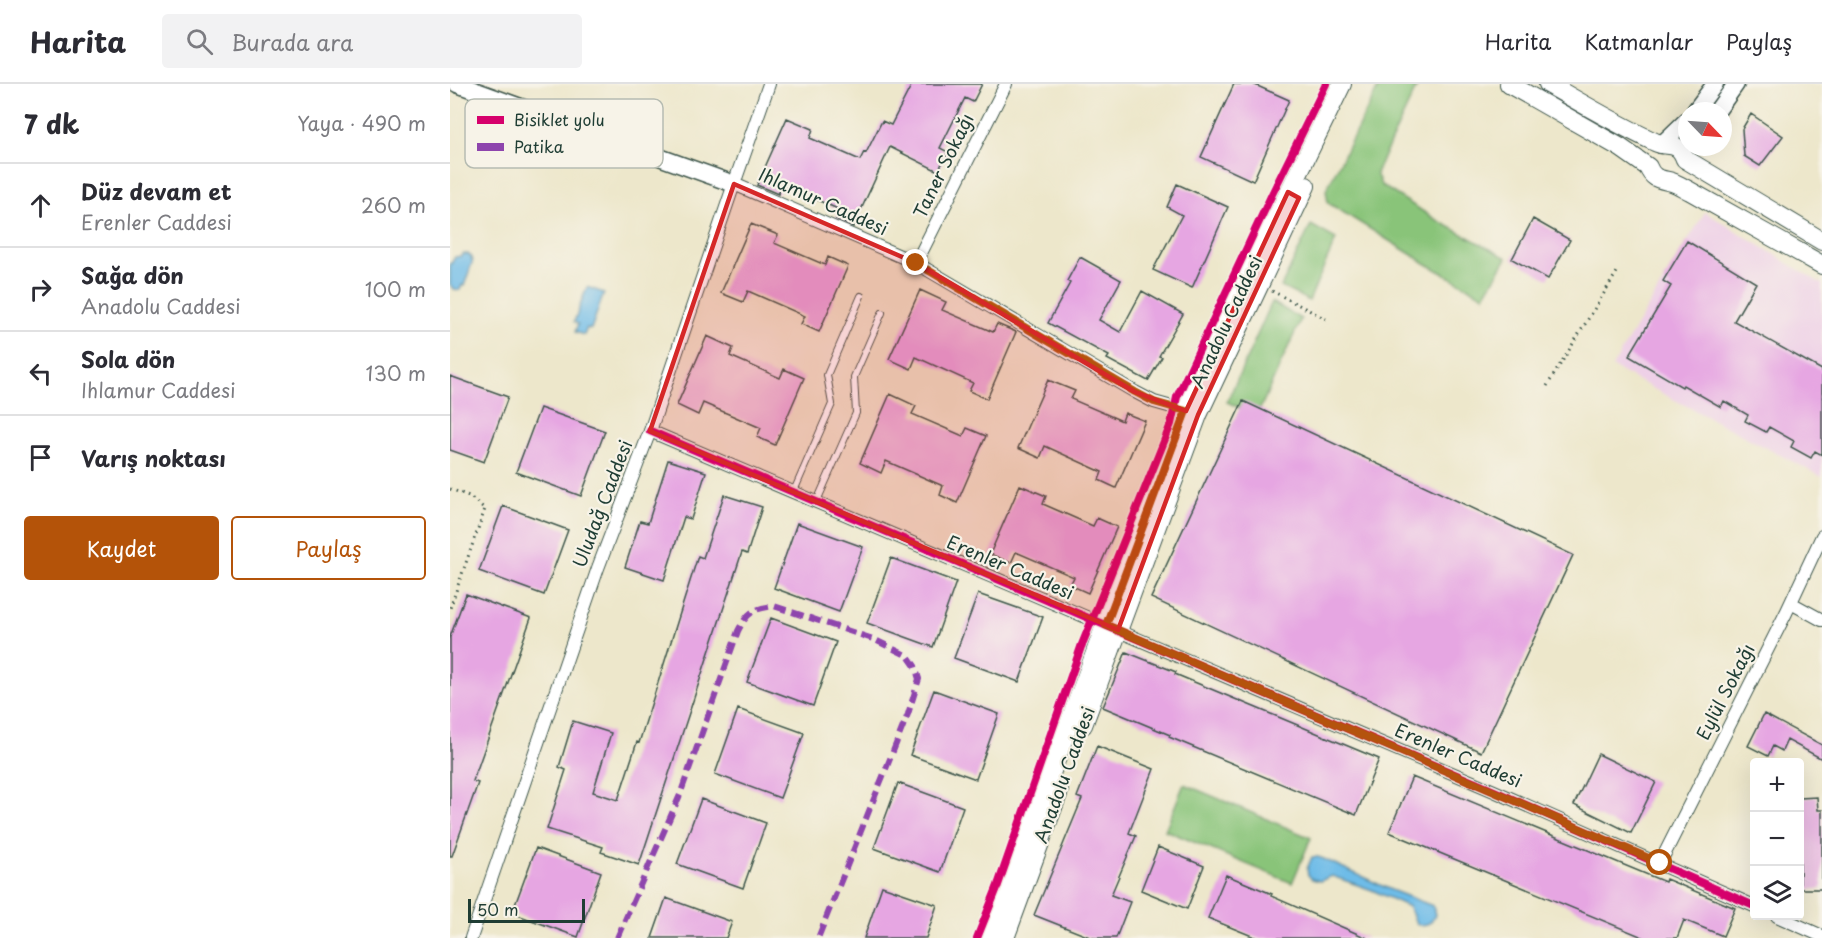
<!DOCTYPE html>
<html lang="tr">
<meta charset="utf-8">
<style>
body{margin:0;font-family:"Playpen Sans",sans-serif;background:#f2f2f3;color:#2b2b33}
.controls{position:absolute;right:18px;bottom:18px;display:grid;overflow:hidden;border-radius:6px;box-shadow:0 6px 24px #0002}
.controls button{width:54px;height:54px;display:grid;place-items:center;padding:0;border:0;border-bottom:2px solid #e1e1e2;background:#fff;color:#2b2b33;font:30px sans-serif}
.compass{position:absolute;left:1228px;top:18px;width:54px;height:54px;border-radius:50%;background:#fff;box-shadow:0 6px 24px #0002;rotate:115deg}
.scale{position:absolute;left:18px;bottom:15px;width:117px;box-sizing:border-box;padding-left:6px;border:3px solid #1f3d34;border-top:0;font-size:16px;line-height:21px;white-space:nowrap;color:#1f3d34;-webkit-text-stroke:4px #f7f3e8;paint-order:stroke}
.stop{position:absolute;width:18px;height:18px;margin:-14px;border:4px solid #b45309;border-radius:50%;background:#fff}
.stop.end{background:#b45309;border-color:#fff;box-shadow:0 2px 6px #0008}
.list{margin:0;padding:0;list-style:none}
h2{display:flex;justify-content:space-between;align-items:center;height:78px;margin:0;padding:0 24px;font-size:26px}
h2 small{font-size:20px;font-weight:400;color:#7c7c81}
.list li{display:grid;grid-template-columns:39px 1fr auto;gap:18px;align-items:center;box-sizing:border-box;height:84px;padding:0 24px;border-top:2px solid #e1e1e2}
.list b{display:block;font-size:22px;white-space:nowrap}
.list p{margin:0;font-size:20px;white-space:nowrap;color:#7c7c81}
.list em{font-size:20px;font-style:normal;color:#7c7c81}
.actions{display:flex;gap:12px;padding:18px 24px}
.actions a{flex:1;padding:14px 0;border:2px solid #b45309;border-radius:6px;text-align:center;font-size:21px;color:#b45309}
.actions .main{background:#b45309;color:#fff}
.icon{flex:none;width:33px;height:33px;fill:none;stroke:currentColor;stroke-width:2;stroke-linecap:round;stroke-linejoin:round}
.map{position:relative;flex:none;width:1372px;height:854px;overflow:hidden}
header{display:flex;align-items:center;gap:36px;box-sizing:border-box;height:84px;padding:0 30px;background:#fff;border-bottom:2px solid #e1e1e2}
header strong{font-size:28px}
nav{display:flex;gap:33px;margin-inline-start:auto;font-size:21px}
.search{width:420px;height:54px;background:#f2f2f3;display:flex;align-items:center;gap:15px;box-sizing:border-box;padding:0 21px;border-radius:6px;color:#7c7c81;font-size:22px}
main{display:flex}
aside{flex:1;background:#fff}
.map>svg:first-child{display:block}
.built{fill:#eed0e7}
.green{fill:#89c479;stroke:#548056;stroke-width:1.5}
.water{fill:#6ebce8;stroke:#467c8e;stroke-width:1.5}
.building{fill:#e6a6e2}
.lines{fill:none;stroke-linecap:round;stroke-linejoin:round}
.service-casing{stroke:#3e564b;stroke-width:8}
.minor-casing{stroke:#3e564b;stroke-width:14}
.tertiary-casing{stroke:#3e564b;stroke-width:19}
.secondary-casing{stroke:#3e564b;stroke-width:20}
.path{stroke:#3e564b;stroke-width:3;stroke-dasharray:1.5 4.5;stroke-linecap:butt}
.service{stroke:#fff;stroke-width:6}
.minor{stroke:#fff;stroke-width:12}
.tertiary{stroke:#fff;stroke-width:16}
.secondary{stroke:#fff;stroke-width:18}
.quiet{stroke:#8e44ad;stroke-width:6;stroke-dasharray:12 6;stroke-linecap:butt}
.cycleway-casing{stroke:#f7f3e8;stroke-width:11}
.cycleway{stroke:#d6006c;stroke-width:8}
.route{stroke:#b45309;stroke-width:8}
.marked{fill:#d62828;fill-opacity:0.2;stroke:#d62828;stroke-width:4.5;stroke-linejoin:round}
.labels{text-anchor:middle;stroke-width:4.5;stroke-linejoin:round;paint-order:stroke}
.street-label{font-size:18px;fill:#1f3d34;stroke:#f7f3e8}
.key{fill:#f7f3e8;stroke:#b6bcb2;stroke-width:1.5}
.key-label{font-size:16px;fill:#1f3d34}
</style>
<header>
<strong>Harita</strong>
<div class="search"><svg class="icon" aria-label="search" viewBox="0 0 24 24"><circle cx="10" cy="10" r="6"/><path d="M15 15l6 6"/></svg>Burada ara</div>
<nav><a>Harita</a><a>Katmanlar</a><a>Paylaş</a></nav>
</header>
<main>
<aside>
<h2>7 dk<small>Yaya · 490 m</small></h2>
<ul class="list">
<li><svg class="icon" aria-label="ahead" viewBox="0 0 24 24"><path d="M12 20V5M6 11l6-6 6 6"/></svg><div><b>Düz devam et</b><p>Erenler Caddesi</p></div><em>260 m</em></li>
<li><svg class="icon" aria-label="right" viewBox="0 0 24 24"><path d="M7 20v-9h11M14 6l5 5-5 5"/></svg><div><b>Sağa dön</b><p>Anadolu Caddesi</p></div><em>100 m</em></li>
<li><svg class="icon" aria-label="left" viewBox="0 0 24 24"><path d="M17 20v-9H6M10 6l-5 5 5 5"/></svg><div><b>Sola dön</b><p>Ihlamur Caddesi</p></div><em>130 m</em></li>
<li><svg class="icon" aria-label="arrive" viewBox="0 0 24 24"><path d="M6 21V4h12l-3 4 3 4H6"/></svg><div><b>Varış noktası</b></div></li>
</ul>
<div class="actions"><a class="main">Kaydet</a><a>Paylaş</a></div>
</aside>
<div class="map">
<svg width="1372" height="854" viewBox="0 0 1372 854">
<rect width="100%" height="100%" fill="#f7f3e8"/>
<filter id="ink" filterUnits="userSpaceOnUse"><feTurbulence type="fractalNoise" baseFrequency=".0167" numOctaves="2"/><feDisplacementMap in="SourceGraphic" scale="12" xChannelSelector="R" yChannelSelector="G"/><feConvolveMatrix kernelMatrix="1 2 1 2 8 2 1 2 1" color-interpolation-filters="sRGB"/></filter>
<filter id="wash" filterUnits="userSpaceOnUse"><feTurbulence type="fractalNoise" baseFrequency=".008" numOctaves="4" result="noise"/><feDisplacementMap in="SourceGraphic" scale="24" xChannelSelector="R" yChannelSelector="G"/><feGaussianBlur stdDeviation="1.35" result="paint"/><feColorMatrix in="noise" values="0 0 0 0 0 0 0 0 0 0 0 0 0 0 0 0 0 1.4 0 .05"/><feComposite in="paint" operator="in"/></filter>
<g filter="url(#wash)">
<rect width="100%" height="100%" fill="#ede7cb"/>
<!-- built -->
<path class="built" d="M1255 128 1372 200V393L1162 283Z"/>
<!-- green -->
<path class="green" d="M930 0H968L926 89 931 101 985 135 1057 174 1034 212 975 179 878 119 876 106Z
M861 141 886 155 859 217 831 203Z
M822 218 851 235 810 325 790 324 777 318Z
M734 700 861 754 842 799 715 746Z"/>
<!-- water -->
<path class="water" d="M12 170H18L22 173 21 175 23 176 14 202 12 201 10 206 4 205 0 201V182L5 173 11 172Z
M137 203 154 209 141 245 137 244 134 251 125 248 128 240 124 238Z
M862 773H868L874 775 941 806 983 822 985 831 981 838 973 842 966 839 959 823 922 806 882 792 870 797 862 795 858 791 857 785Z"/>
<g id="blocks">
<!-- building -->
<path class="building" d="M462 0H532L523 18 515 14 490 64 498 68 488 87 440 63 403 143 386 135 390 126 333 101 328 110 307 101 337 34 363 45 360 54 410 76 414 68 416 69 432 37 441 41Z
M784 0H803L839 16 803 97 751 73Z
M1301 30 1333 52 1310 82 1294 72 1292 45Z
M727 100 778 123 742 204 703 186 732 131 717 123Z
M1083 135 1120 156 1098 195 1062 175Z
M301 140 328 151 324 159 375 181 378 173 398 182 369 248 351 240 355 232 298 207 293 218 271 209Z
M1237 157 1306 199 1284 237 1372 286V371L1365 367 1361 374 1341 363 1344 357 1319 343 1316 348 1295 337 1298 331 1274 317 1271 323 1233 301 1232 303 1179 272 1221 202 1213 197Z
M630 173 671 196 649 236 670 248 692 207 733 230 709 272 712 273 698 297 657 275 659 272 598 239 620 199 617 197Z
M470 206 496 218 492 226 543 248 547 240 566 248 537 315 519 307 523 299 466 273 461 285 439 275Z
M257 252 283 264 280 272 330 294 334 285 354 294 325 361 307 353 311 344 253 319 248 331 227 321Z
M0 292 58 313 34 378 0 366Z
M598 296 625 307 621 315 672 337 675 329 695 337 666 404 649 396 652 388 595 362 590 374 568 364Z
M440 310 466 322 462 330 513 352 517 344 536 352 507 419 490 411 493 402 436 377 431 389 410 379Z
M793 317 1123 471 1031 668 701 514Z
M90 324 155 347 131 412 66 388Z
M218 376 256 388 241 435 234 433 214 496 175 483 190 437 198 439Z
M570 401 596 412 593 420 643 442 647 434 667 443 638 509 620 501 624 493 566 468 561 479 540 470Z
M274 411 312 423 297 470 292 468 189 781 151 768 153 763 97 745 116 686 109 683 123 637 161 649 143 708 168 716 187 658 189 659 248 472 253 474Z
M53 422 118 446 94 511 29 487Z
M347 439 413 463 389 528 324 504Z
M441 474 506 498 483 563 417 539Z
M16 510 81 534 23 697 28 699 2 772H0V553Z
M528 510 593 533 569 598 504 574Z
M321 534 386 558 363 622 297 598Z
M676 568 726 588 725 590 929 675 906 731 719 653 720 651 653 623Z
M484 606 549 630 526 695 460 671Z
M288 625 354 649 330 714 265 690Z
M1314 630 1372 661V675L1337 656 1332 667 1323 662 1318 672 1298 662Z
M647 662 704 685 679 749 686 752 661 811 680 818 666 854H642L584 831 632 715 627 713Z
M1148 670 1206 698 1181 749 1124 721Z
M962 693 1215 798 1216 795 1285 824 1273 852 1234 836 1227 854H1195L939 748Z
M448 699 513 723 490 788 424 764Z
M1367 713 1368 726H1372V805H1350V714Z
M251 715 316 739 293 804 227 780Z
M708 763 754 782 737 825 691 806Z
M86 764 151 788 128 853 62 829Z
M776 791 822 810 821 812 917 854H807L758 834Z
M432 802 487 821 476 854H414Z
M216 814 282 838 276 854H202Z"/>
</g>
</g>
<g filter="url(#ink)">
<use href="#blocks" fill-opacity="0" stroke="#3e564b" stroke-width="1.5"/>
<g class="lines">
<!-- service casing -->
<g class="service-casing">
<path id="service" d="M344 407 382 320 377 291 411 212
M367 417 406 329 404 293 432 229"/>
</g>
<!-- minor casing -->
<g class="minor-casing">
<path id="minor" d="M284 100 466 179 685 308 704 318 736 327
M466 179 556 0
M200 347 1044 707 1304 822
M1341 519 1372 536
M1210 779 1336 529 1372 452
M1327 832 1372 852
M21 854 148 484 200 347 284 100 319 0"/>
</g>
<!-- tertiary casing -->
<g class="tertiary-casing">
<path id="tertiary" d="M7 0 284 100
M1245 27 1265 0
M1267 27 1286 0
M1211 61 1237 36"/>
</g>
<!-- secondary casing -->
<g class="secondary-casing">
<path id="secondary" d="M1059 0 1171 64 1198 83C1203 96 1211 95 1222 98 1228 100 1234 104 1240 107L1372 181
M1098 0C1133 20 1168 41 1205 58 1219 64 1228 56 1235 75L1372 157
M633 641 748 331 856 102
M541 854 696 429 736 327 771 247 892 0
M555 854 609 707"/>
</g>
<!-- path -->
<path class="path" d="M822 207 876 235
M1097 302 1167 188
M0 405 19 412 35 425 0 524"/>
<!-- service -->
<use href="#service" class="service"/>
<!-- minor -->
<use href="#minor" class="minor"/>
<!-- tertiary -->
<use href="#tertiary" class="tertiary"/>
<!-- secondary -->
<use href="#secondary" class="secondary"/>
<!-- quiet -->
<path class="quiet" d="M167 854 230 711 288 547C298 528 302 525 324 522L423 555 458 572 465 582 469 595 458 630 368 854"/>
<!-- cycleway casing -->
<g class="cycleway-casing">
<path id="cycleway" d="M200 347 1044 707 1304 822
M527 854 547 804 631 563 721 340 727 313 822 110 876 0"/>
</g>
<!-- cycleway -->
<use href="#cycleway" class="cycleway"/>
</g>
</g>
<g class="lines" filter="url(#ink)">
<!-- route -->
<path class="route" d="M466 179 685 308 704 318 736 327 656 541 1210 779"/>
</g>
<!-- marked area -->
<path class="marked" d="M284 100 466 179 685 308 736 327 838 108 849 114 748 331 668 546 200 347Z"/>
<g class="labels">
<!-- street labels -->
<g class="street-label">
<text transform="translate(494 82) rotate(-64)" y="6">Taner Sokağı</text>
<text transform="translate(373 118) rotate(24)" y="6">Ihlamur Caddesi</text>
<text transform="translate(777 238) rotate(-65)" y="6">Anadolu Caddesi</text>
<text transform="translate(153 420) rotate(-69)" y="6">Uludağ Caddesi</text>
<text transform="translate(560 484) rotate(23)" y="6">Erenler Caddesi</text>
<text transform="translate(1276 608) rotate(-63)" y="6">Eylül Sokağı</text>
<text transform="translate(1008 672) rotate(23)" y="6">Erenler Caddesi</text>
<text transform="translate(615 691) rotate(-70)" y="6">Anadolu Caddesi</text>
</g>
</g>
<!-- legend -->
<rect x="15" y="15" width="198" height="69" rx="9" class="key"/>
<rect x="27" y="32" width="27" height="8" fill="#d6006c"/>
<rect x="27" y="59" width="27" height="8" fill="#8e44ad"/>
<g class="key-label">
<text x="64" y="42">Bisiklet yolu</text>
<text x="64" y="69">Patika</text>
</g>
</svg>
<div class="controls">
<button>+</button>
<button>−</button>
<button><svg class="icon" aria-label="layers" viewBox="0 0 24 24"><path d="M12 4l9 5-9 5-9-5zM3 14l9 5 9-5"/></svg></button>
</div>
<svg class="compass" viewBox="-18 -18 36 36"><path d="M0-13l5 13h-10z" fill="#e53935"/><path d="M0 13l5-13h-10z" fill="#7c7c81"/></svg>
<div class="scale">50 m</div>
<div class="stop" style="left:1210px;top:779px"></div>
<div class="stop end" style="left:466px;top:179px"></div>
</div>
</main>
